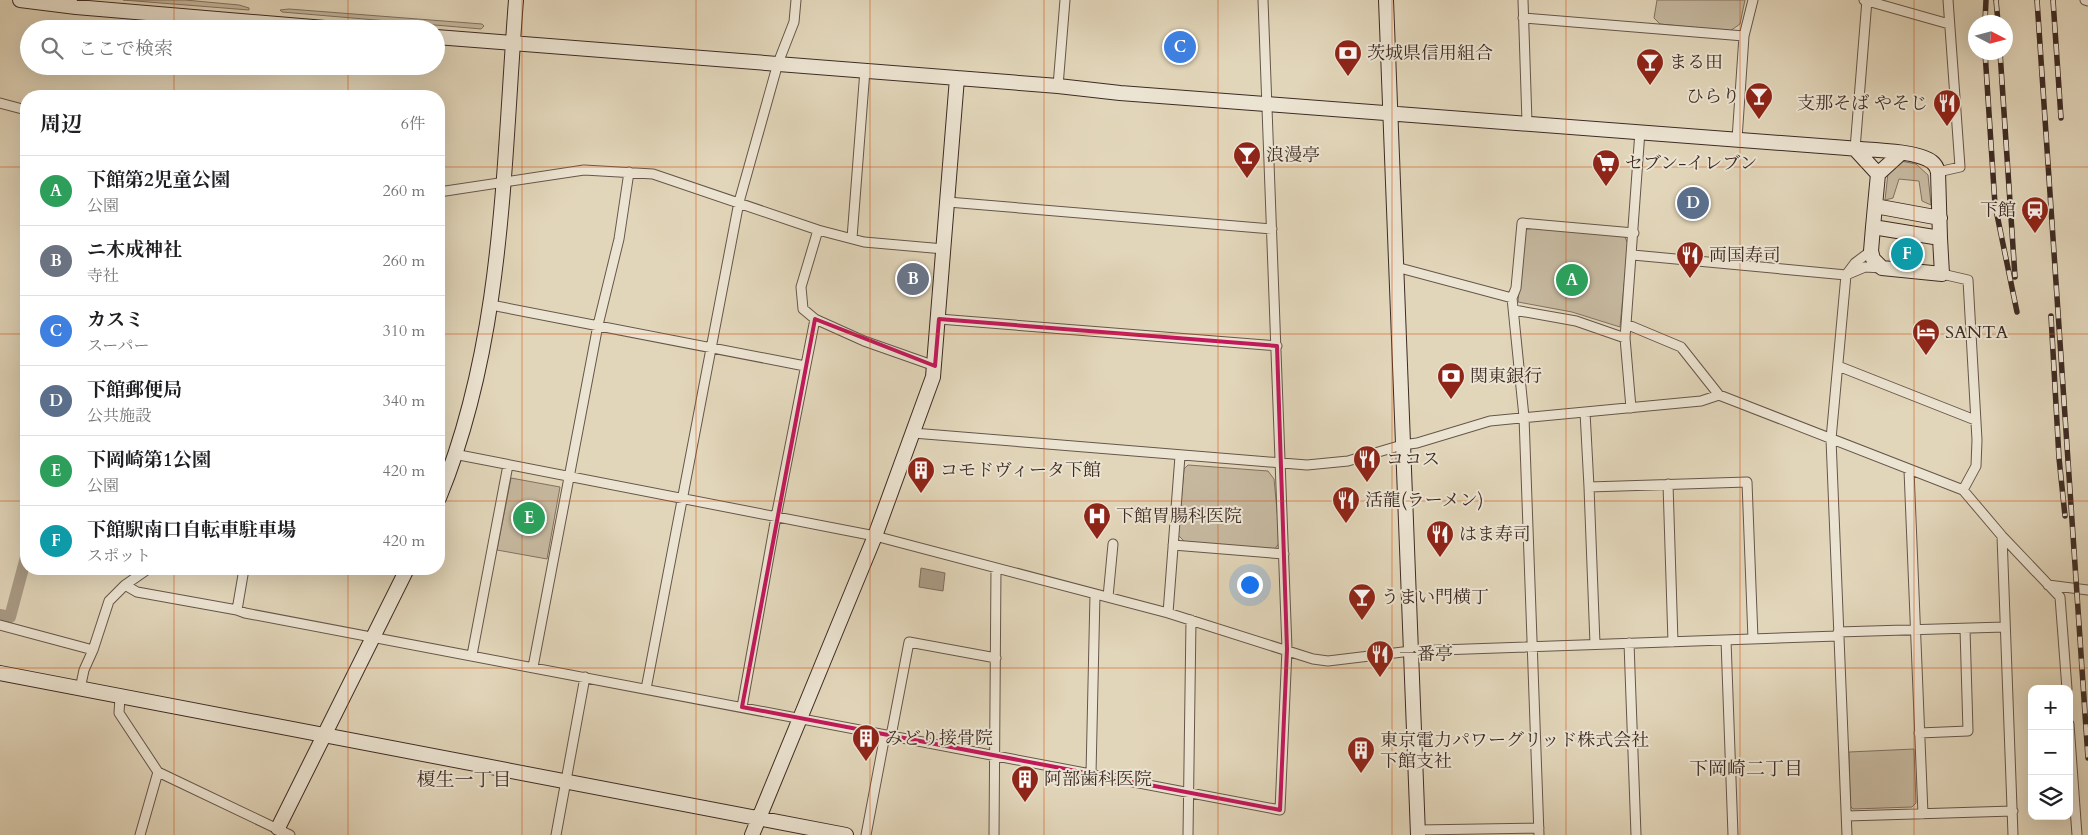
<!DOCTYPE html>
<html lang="ja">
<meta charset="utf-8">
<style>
body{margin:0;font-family:Cardo,"Noto Serif JP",serif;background:#f2f2f2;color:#202124}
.controls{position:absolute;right:15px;bottom:15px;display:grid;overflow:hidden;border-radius:10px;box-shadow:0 5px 20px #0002}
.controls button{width:45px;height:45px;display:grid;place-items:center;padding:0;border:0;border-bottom:1px solid #e0e0e0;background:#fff;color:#202124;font:25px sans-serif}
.compass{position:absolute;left:1968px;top:15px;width:45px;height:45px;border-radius:50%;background:#fff;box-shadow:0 5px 20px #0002;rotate:96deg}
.you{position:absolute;left:1249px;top:584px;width:18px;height:18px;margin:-12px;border:4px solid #fff;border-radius:50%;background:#1a73e8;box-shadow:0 0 0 8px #1a73e833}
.badge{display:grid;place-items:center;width:32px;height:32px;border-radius:50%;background:#8f2418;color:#fff;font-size:16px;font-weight:700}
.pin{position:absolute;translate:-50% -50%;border:2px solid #fff;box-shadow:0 1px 5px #0006}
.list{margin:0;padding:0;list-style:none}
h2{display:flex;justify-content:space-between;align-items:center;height:65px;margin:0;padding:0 20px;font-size:21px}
h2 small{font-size:16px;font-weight:400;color:#757577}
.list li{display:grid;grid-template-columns:32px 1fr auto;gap:15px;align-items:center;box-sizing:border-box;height:70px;padding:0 20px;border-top:1px solid #e0e0e0}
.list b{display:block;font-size:19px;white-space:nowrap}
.list p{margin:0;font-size:16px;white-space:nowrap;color:#757577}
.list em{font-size:16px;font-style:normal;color:#757577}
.icon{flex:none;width:28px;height:28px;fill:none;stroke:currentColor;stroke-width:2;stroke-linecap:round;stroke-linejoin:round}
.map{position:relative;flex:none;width:2088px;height:835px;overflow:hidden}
.search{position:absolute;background:#fff;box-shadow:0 5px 20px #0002;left:20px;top:20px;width:425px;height:55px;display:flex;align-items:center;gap:12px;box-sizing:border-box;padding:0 18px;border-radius:28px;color:#757577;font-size:19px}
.panel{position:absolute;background:#fff;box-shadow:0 5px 20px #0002;left:20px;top:90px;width:425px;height:485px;border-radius:20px}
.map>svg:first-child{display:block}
.green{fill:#c6b9a0;stroke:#827262}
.water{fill:#aa9c87;stroke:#7e6f5f}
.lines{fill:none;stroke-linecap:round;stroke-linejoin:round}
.canal{stroke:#aa9c87;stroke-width:12}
.street-casing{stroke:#66564a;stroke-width:11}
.secondary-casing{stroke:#3d2b24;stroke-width:16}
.street{stroke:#ece4d2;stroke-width:9}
.secondary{stroke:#ece4d2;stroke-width:14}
.rail-casing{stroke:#3d2b24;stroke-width:5.5}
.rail{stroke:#ece4d2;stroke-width:4;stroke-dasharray:11;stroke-linecap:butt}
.marked{fill:none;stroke:#c2185b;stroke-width:4;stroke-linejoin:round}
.grid{fill:none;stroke:#ce5210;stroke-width:1;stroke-opacity:0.55}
.labels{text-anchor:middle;stroke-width:4;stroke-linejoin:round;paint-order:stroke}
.poi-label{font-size:18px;fill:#3d2b24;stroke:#ece4d2;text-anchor:start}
.neighbourhood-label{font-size:19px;fill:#3d2b24;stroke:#ece4d2}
</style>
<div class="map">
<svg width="2088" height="835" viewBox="0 0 2088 835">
<rect width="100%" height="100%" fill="#e2d6ba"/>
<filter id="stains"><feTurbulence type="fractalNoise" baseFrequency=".004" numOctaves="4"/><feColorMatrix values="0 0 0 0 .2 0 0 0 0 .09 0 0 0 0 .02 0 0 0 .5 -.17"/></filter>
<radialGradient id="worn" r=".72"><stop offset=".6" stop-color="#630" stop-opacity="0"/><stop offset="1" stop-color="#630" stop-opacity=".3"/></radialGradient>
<!-- green -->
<path class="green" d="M123 0H185L239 5 249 8V10Z
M1657 0H1745L1740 24 1730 31 1660 24 1654 18Z
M289 9 482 24 484 26 481 29 470 28 282 12 280 10Z
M1901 161 1916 164 1928 175 1931 205 1922 201 1919 181 1899 179 1893 198 1885 200 1888 173Z
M1527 228 1624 235 1628 244 1620 327 1572 312 1518 302 1525 229Z
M1188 465 1268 471 1274 479 1280 542 1274 550 1185 542 1178 535 1184 469Z
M511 478 560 487 547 559 497 550Z
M1914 749 1916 803 1912 807 1853 809 1850 806 1849 752Z"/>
<!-- water -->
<path class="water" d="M921 568 945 573 943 591 919 587Z"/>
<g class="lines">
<!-- canal -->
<path class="canal" d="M0 615 10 617 26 557"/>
<!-- street casing -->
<g class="street-casing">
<path id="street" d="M1523 0 1527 122
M1864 0 1949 24
M2085 0 2088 1
M1523 18 1744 36
M1058 86 1065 0
M0 103 26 110
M1737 139 1744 36 1753 0
M1855 149 1867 0
M1938 172 1960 167 1948 0
M439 192 584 170 653 174 818 230 864 242 944 249
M948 202 1272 229
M818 230 801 287 803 309 815 319 864 341 935 366
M852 238 865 70
M1633 255 1846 275 1865 267 1882 268
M1396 267 1512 298
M1942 274 1968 280 1977 440 1976 466 1963 490
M491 305 805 366
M1514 310 1576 321 1625 338
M939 319 1277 346
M1626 324 1681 347 1719 395 1963 490 2002 536 2060 597 2067 689
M1838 366 1975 420
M1631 408 1625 338 1640 131
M1585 412 1589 487
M913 433 1307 465 1348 461 1402 445 1417 443 1490 421 1701 401 1719 395
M454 454 875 536 1168 613 1313 659 1328 661 1411 651 1838 636
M1909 470 1923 814
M1668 484 1673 642
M2002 536 2013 835
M1173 545 1284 554
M125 585 137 592 237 610 245 613 1280 810 1287 649 1263 0
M2048 585 2088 590
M1108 597 1113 544
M237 610 244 569
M1168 613 1180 456
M0 625 93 650
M1838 632 2004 627
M1726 640 1733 835
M1629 643 1636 835
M1595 644 1589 487 1747 482 1753 639
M472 655 508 465
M533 667 598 325 619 239 629 172
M80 689 84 670 93 650 109 601 125 585 148 569
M646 689 739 202 778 63 794 22 796 0
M120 697 119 713 158 772 290 835
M742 707 776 517 815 319
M2069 724 2077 835
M1919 733 1968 731 1965 629
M891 736 909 642 996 658
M1091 774 1095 594
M1847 816 2013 811
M1418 830 1539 828
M140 835 158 772
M556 835 585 677
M866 835 885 735
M994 835 996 568
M1188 835 1191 620
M1539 835 1524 417 1512 298 1516 288 1522 223 1634 233
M1847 835 1831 439 1846 275 1855 263 1871 251"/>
</g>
<!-- secondary casing -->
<g class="secondary-casing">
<path id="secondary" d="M20 0 76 7 337 29
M1386 0 1418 835
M436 37 1058 86 1120 93 1847 148C1867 150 1917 150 1932 162 1936 165 1937 168 1938 172L1940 238 1873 227 1878 174 1855 149
M1878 174 1901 153
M1875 206 1940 218
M1873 227 1871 251 1873 259 1882 268 1942 274 1940 238
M439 498C504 340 503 167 516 0
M0 673 846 835
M278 828 407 569
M752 835 875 536 933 377 957 78"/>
</g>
<!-- street -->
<use href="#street" class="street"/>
<!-- secondary -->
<use href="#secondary" class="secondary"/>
<!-- rail casing -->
<g class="rail-casing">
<path id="rail" d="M1996 0 1998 22
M2037 0 2088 758
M2053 0 2061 118
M1985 22 1986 0
M1985 52 1995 205 2017 312
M2000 52 2015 277
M2051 316 2059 458 2065 516"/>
</g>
<!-- rail -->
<use href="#rail" class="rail"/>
</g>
<!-- marked area -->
<path class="marked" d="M815 319 935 366 939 319 1277 346 1287 649 1280 810 742 707Z"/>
<!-- grid -->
<path class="grid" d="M174 0V29M348 0V29M522 0V835M696 0V835M870 0V835M1044 0V835M1218 0V835M1392 0V835M1566 0V835M1740 0V835M1914 0V835M174 66V96M348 66V96M0 167H26M439 167H2088M0 334H26M439 334H2088M0 501H26M439 501H2088M174 569V835M348 569V835M0 668H2088"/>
<!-- icons -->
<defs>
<g id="bank-pin" transform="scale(1.4375)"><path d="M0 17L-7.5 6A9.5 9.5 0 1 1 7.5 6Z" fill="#8f2418" stroke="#ece4d2"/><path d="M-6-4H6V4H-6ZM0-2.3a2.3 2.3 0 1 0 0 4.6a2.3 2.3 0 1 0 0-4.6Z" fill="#fff"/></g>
<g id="bar-pin" transform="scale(1.4375)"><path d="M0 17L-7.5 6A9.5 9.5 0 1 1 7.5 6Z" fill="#8f2418" stroke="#ece4d2"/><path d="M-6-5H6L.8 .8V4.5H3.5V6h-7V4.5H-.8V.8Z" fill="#fff"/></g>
<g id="restaurant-pin" transform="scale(1.4375)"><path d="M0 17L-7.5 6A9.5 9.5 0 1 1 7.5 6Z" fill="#8f2418" stroke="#ece4d2"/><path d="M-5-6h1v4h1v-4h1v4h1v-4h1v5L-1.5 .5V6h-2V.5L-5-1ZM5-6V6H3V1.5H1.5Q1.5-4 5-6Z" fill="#fff"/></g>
<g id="supermarket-pin" transform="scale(1.4375)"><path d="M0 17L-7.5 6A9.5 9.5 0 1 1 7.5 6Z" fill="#8f2418" stroke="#ece4d2"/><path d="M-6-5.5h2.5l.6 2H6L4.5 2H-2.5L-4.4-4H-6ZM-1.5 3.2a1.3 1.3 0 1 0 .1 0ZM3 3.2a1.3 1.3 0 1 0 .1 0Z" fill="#fff"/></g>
<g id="station-pin" transform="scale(1.4375)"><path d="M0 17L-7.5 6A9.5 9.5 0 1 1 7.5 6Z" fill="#8f2418" stroke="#ece4d2"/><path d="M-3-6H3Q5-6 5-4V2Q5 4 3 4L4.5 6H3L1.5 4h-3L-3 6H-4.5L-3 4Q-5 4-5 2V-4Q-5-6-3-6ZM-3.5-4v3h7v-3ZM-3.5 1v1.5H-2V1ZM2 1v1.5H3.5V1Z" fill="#fff"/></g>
<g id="hotel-pin" transform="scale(1.4375)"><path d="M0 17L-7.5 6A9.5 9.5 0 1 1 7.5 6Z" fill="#8f2418" stroke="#ece4d2"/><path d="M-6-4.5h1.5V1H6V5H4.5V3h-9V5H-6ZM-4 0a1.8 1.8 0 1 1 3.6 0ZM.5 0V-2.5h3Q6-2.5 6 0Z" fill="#fff"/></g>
<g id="building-pin" transform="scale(1.4375)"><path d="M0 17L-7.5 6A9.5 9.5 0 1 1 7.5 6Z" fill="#8f2418" stroke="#ece4d2"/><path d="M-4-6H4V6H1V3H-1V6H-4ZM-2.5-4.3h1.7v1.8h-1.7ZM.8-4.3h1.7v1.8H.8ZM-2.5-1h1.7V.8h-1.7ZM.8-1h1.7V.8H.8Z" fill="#fff"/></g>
<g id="hospital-pin" transform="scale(1.4375)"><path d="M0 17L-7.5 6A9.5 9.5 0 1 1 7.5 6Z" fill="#8f2418" stroke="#ece4d2"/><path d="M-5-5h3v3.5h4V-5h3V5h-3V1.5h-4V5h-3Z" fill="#fff"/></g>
</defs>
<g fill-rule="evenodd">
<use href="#bank-pin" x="1348" y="53"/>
<use href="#bar-pin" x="1650" y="62"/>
<use href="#bar-pin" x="1759" y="96"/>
<use href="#restaurant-pin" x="1947" y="103"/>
<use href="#bar-pin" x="1247" y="155"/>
<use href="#supermarket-pin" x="1606" y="163"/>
<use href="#station-pin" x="2035" y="210"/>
<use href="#restaurant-pin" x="1690" y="255"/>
<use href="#hotel-pin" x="1926" y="332"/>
<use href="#bank-pin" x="1451" y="376"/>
<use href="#restaurant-pin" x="1367" y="459"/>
<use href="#building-pin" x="921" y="470"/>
<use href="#restaurant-pin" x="1346" y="500"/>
<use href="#hospital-pin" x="1097" y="516"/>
<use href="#restaurant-pin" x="1440" y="534"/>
<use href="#bar-pin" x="1362" y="597"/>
<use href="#restaurant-pin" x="1380" y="654"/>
<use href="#building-pin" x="866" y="738"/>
<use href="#building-pin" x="1361" y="750"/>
<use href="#building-pin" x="1025" y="779"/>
</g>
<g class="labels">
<!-- poi labels -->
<g class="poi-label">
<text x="1367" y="59">茨城県信用組合</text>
<text x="1669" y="68">まる田</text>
<text x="1740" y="102" text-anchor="end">ひらり</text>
<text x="1928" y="109" text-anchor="end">支那そば やそじ</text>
<text x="1266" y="161">浪漫亭</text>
<text x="1625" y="169">セブン-イレブン</text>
<text x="2016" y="216" text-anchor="end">下館</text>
<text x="1709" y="261">両国寿司</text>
<text x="1945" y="338">SANTA</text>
<text x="1470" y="382">関東銀行</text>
<text x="1386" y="465">ココス</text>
<text x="940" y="476">コモドヴィータ下館</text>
<text x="1365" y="506">活龍(ラーメン)</text>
<text x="1116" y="522">下館胃腸科医院</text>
<text x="1459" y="540">はま寿司</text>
<text x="1381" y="603">うまい門横丁</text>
<text x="1399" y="660">一番亭</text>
<text x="885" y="744">みどり接骨院</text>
<text x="1380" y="746">東京電力パワーグリッド株式会社<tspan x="1380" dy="21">下館支社</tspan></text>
<text x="1044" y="785">阿部歯科医院</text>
</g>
<!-- neighbourhood labels -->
<g class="neighbourhood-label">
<text x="1746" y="775">下岡崎二丁目</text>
<text x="464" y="786">榎生一丁目</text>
</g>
</g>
<rect width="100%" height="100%" filter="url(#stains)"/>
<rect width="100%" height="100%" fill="url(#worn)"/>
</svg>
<div class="controls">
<button>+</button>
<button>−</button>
<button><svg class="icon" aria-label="layers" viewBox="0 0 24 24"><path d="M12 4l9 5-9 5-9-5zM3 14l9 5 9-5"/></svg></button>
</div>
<svg class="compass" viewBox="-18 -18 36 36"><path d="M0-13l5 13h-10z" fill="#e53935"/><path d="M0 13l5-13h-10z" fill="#757577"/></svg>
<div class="you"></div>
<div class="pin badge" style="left:1572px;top:280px;background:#2e9e5b">A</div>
<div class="pin badge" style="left:913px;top:279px;background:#6b7280">B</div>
<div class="pin badge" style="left:1180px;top:47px;background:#3f7fe0">C</div>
<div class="pin badge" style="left:1693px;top:203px;background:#5c6f8a">D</div>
<div class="pin badge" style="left:529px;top:518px;background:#2e9e5b">E</div>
<div class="pin badge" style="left:1907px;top:254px;background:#0f9aa8">F</div>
<div class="search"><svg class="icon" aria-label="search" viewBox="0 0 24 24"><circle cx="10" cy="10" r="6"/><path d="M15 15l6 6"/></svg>ここで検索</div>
<section class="panel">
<h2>周辺<small>6件</small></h2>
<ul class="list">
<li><span class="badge" style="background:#2e9e5b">A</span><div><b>下館第2児童公園</b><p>公園</p></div><em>260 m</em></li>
<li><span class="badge" style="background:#6b7280">B</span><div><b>ニ木成神社</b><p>寺社</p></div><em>260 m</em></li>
<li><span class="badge" style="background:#3f7fe0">C</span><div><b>カスミ</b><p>スーパー</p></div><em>310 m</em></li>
<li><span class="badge" style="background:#5c6f8a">D</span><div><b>下館郵便局</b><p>公共施設</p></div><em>340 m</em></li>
<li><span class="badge" style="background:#2e9e5b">E</span><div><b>下岡崎第1公園</b><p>公園</p></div><em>420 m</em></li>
<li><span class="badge" style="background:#0f9aa8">F</span><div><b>下館駅南口自転車駐車場</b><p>スポット</p></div><em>420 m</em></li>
</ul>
</section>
</div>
